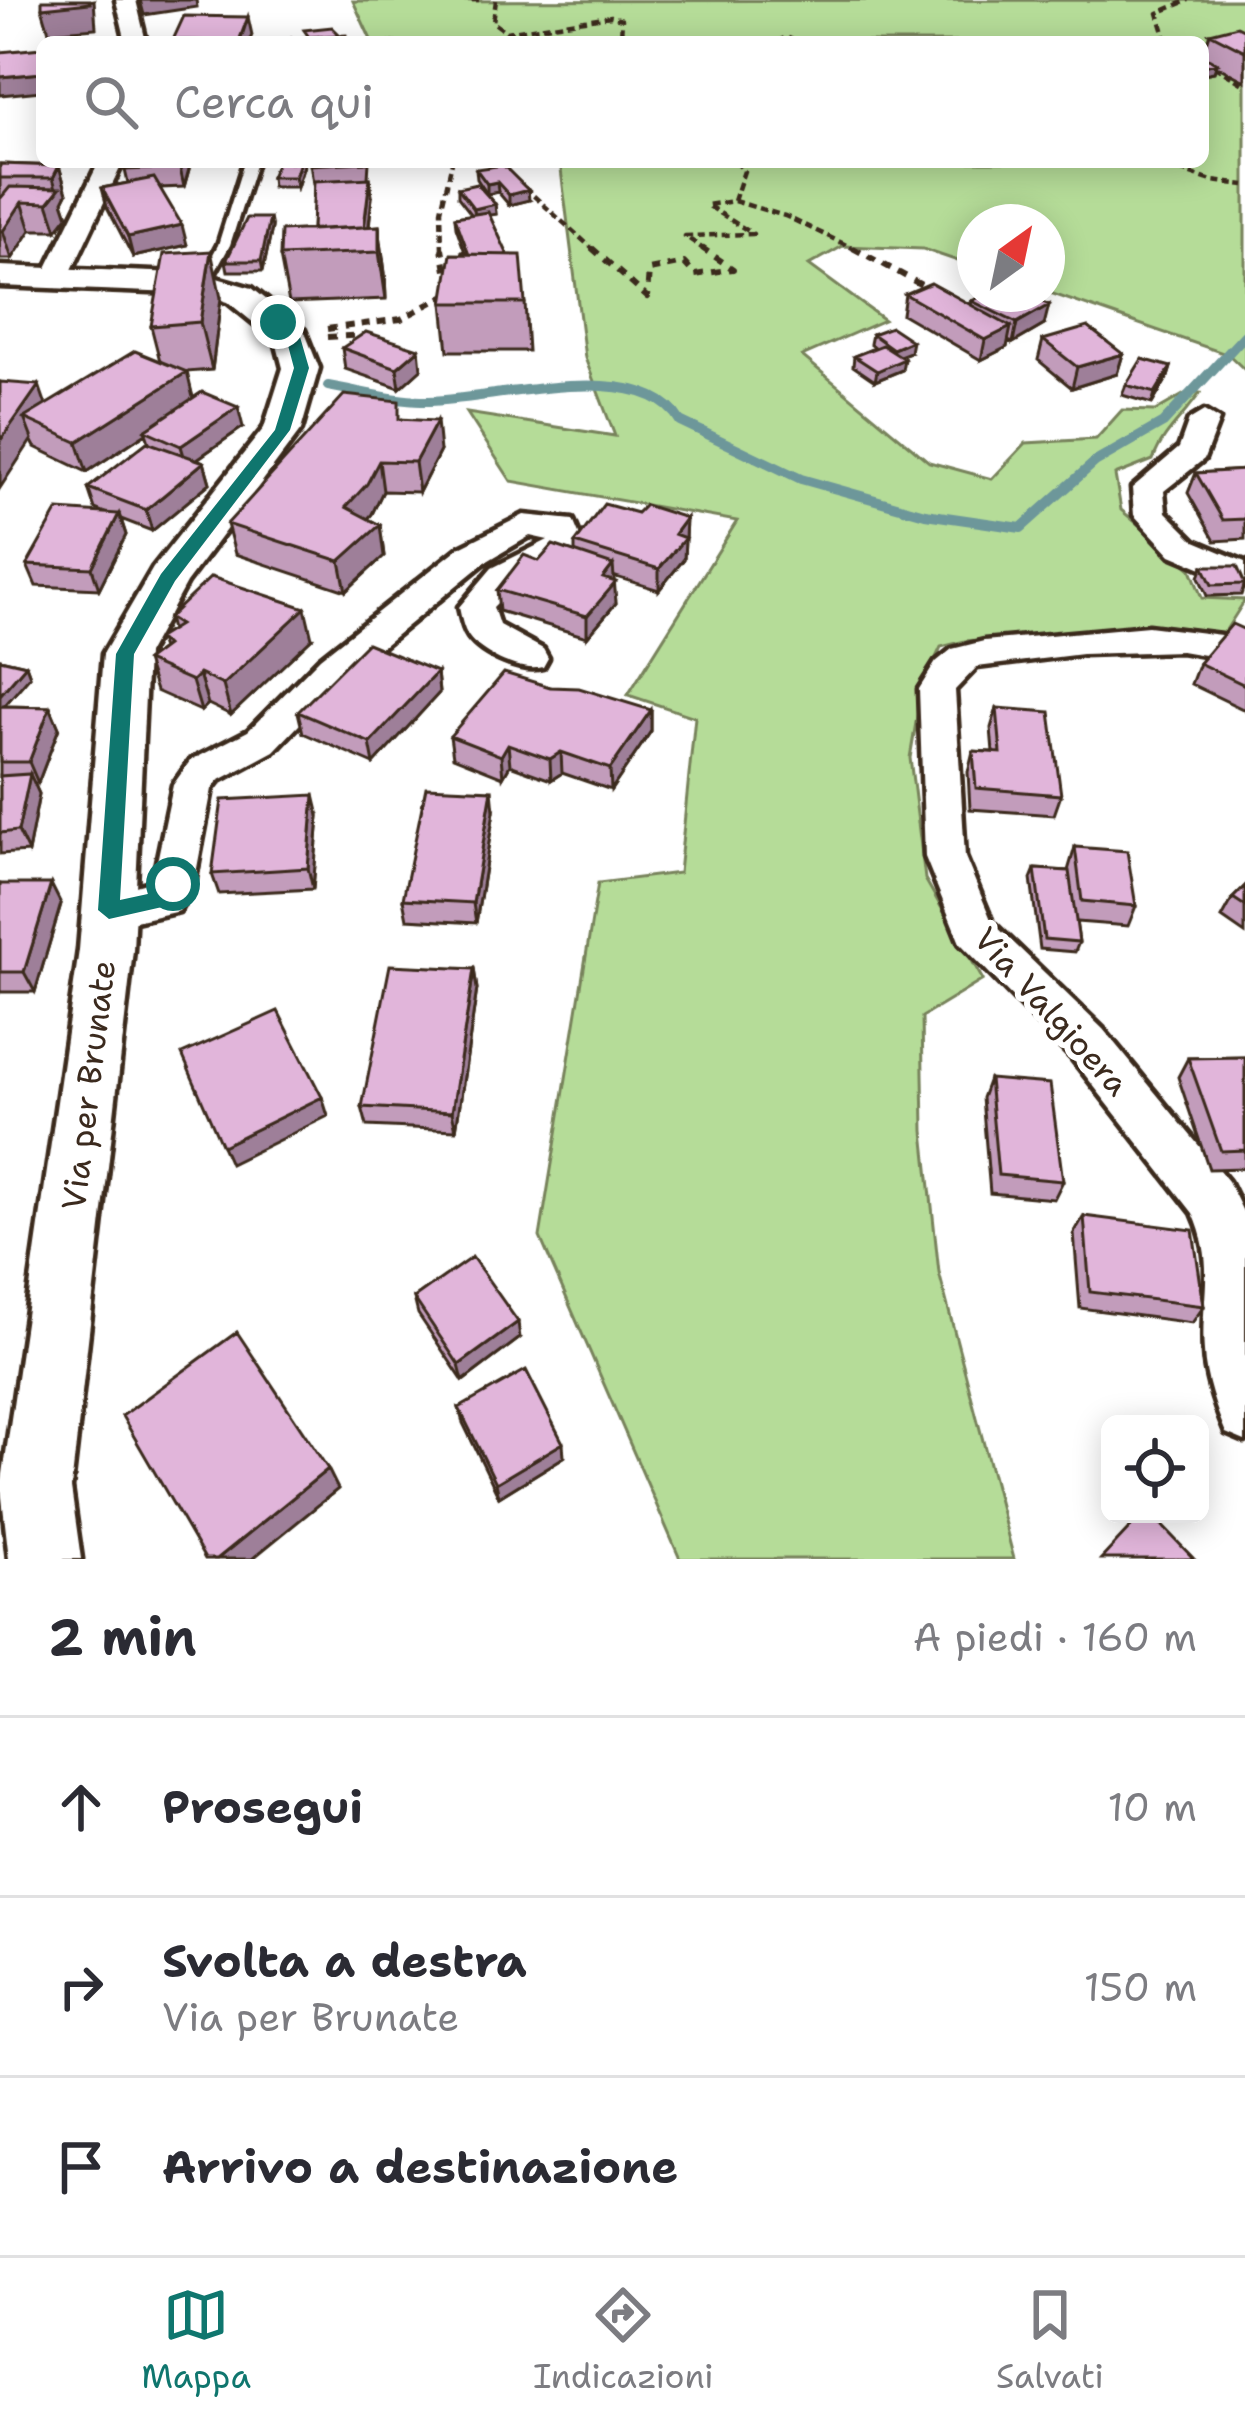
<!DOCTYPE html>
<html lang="it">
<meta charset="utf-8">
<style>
body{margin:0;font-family:"Shantell Sans",sans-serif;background:#f2f2f3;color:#2b2b33}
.controls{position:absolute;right:36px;bottom:36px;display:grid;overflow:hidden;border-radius:18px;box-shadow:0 6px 30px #0003}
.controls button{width:108px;height:108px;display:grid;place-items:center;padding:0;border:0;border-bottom:3px solid #e1e1e2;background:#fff;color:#2b2b33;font:60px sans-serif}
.compass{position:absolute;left:957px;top:204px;width:108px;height:108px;border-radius:50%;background:#fff;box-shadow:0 6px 30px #0003;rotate:33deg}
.stop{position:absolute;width:36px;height:36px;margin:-27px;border:9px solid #0f766e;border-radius:50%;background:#fff}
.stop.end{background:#0f766e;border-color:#fff;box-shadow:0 3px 12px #0008}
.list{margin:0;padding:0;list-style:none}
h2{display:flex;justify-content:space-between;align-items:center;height:156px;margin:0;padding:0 48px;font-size:51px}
h2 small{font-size:39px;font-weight:400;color:#7c7c81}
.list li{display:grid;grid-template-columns:78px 1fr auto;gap:36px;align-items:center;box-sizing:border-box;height:180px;padding:0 48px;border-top:3px solid #e1e1e2}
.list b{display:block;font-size:45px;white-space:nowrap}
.list p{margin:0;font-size:39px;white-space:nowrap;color:#7c7c81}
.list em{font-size:39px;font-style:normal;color:#7c7c81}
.icon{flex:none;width:66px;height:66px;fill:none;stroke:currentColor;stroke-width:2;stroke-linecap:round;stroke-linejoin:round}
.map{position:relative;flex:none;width:1245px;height:1559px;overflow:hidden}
.search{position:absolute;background:#fff;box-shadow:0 6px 30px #0003;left:36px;right:36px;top:36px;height:132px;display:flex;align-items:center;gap:30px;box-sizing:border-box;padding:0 42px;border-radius:18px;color:#7c7c81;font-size:45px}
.sheet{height:696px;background:#fff}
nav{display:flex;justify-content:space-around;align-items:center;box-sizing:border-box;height:168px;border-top:3px solid #e1e1e2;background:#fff;font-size:33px;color:#7c7c81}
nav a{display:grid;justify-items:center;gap:6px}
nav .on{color:#0f766e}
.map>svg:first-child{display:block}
.green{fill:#b5dc98;stroke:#78835b;stroke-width:3}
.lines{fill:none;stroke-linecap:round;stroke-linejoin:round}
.stream{stroke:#6d979a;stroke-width:10}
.service-casing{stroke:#3b2a1e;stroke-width:9}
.minor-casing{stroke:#3b2a1e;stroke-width:9}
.tertiary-casing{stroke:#3b2a1e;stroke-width:9}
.path-far1{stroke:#3b2a1e;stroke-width:4.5;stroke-dasharray:8 4.5;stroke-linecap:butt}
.path{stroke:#3b2a1e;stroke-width:6;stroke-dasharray:9 8;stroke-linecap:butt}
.service{fill:#fff;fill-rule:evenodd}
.minor{fill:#fff;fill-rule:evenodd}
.tertiary{fill:#fff;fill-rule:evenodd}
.wall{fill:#c29cbb;stroke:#3b2a1e;stroke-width:3}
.shaded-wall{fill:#9e7f99;stroke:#3b2a1e;stroke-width:3}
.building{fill:#e1b5da;stroke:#3b2a1e;stroke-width:3}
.route{fill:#0f766e}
.labels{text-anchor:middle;stroke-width:12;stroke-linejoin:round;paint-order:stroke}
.street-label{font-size:33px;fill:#3b2a1e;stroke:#fff}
</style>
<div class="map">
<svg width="1245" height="1559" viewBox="0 0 1245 1559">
<rect width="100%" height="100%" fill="#fff"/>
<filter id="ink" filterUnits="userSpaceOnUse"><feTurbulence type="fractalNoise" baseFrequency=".00833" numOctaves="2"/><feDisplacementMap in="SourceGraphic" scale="24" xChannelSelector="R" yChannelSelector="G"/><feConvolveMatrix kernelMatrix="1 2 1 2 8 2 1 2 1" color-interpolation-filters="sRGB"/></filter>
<g filter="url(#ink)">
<!-- green -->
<path class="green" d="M1245 0V370L1229 355 1047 292V222H975V267L923 249 843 246 809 265 884 320 802 356 929 462 992 479 1026 443 1096 439 1122 410 1155 411 1190 391 1200 393C1183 418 1163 432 1153 460L1115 475 1121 510 1191 569 1202 598 1245 600 1224 633 1161 625 965 641 941 647 922 687 910 758 925 879 983 980 922 1017 924 1131 939 1273 1014 1559H680L540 1237 598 883 679 873 695 717 628 695 737 521 511 481 467 413 615 436 585 358 560 162H1203V42H372L353 1Z"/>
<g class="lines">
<!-- stream -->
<path class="stream" d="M328 386C358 391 390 400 421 401 485 403 642 354 680 421L801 479 925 514 1021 528 1095 462 1163 423 1245 335"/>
<!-- service casing -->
<g class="service-casing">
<path id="service" d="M244 162H256L230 245 207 287H199L197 284 218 245Z"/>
</g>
<!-- minor casing -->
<g class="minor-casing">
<path id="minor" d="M116 0H136L146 42H126Z
M99 162H123L69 276 65 282H47L43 276Z
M1204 411 1219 420 1204 459 1164 491 1166 512 1195 541 1245 562V586L1171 555 1134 515 1132 488 1179 448 1189 420Z
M524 515 573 520 583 544 578 551 516 584 493 607 499 625 543 649 548 658 543 667C522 673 482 655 469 637 463 629 461 616 459 607L492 568 548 540 530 536 484 563 346 676 274 751 218 781 212 789 194 884 179 911 109 927 94 922 88 910 94 898 153 881 173 785 190 761 248 731 320 658 460 547Z
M1148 626 1245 638V662L1181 651 1082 654 977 667 955 690 965 857 992 922 1103 1029 1228 1181 1245 1216V1441L1226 1433C1216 1409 1205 1378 1204 1352 1200 1299 1217 1266 1193 1213L1071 1057 960 943 925 857 919 689 936 662 952 649 984 641Z"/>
</g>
<!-- tertiary casing -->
<g class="tertiary-casing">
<path id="tertiary" d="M0 266 203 274 252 288 304 330 319 368 301 430 186 583 147 654 133 950 71 1488 81 1559H9L1 1488 79 950 103 654 153 568 264 428 283 368 276 341 228 302 201 294 0 286Z"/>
</g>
<!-- path-far1 -->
<path class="path-far1" d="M471 0H482
M496 0 493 22 506 32 611 16 622 19 621 37 642 35 651 42
M777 42 786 37 797 42
M1167 42 1158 13 1189 0
M1203 60 1245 85
M1155 162 1212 181 1245 185
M515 179 595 251
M734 201 785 216 859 251
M442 251 441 210 452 162
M706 251 685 236 753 234 707 205 734 201 744 171 736 162"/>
<!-- path -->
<path class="path" d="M592 248 647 297 649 270 684 263 695 275 733 269 702 248
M853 248 929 289
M327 329 401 319 450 293 442 248
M327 337 366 335"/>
<!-- service -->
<use href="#service" class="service"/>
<!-- minor -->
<use href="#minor" class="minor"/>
<!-- tertiary -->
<use href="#tertiary" class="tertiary"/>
</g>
<!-- wall -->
<path class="wall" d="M1245 30V81L1216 66 1214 72 1203 74V55L1210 33Z
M191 162 184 187 160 188 187 245 133 257 107 207 102 188 128 183 125 170Z
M305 162 297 187H272L271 177Z
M310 162H369L368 178H370L372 197 369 227 379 226 385 273 386 299 289 303 280 256 312 230 314 184H313Z
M0 164 59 166 67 193 63 201 68 216 57 230H31L12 259H0Z
M476 169 529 200 509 205 498 192 487 194 477 179Z
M458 188 495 204 496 214 489 215 525 303 528 351H448L443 303 462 254 465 252 456 227 455 217 472 215 458 197Z
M272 228 263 271H228L226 261Z
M905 294 971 305 972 301 1044 325 1013 343 1008 341 1007 347 981 360 902 314Z
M221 298 212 370 186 372 193 398 243 427 197 459 204 462 210 483 152 531 121 519 126 535 99 589 36 586 27 565 105 513 95 509 88 488 149 442 146 433 87 472 35 447 0 382 46 405 160 361 151 326Z
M872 334 910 352 899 356 902 370 875 381 853 366 854 356 875 348 870 344Z
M1043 340 1123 354 1117 374 1072 388 1038 360Z
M342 348 421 369 400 388 345 369Z
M1171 367 1168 377 1152 404 1122 395 1126 385Z
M402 419 440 451 419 492 383 491 372 514 368 519 380 525 384 556 346 591 235 554 227 524Z
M1245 470V539L1215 541 1188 493 1196 473Z
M637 513 686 518 684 559 659 590 613 576 616 603 587 637 499 611 497 590 539 561 575 552V543Z
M1203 566 1245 583 1241 595 1207 596 1199 577Z
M168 618 312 638 231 715 208 704 201 711 156 691 146 661 162 649 158 638 171 630Z
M1245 630V710L1191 684 1199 663Z
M0 659 26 665 30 676 4 706 50 707 59 728 38 783H34L39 794 28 852 0 854Z
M437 672 439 693 374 764 303 733 298 712Z
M550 687 651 710V731L611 790 562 773 551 780 510 765 503 777 453 757 450 736Z
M997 708 1061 795 1054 815 970 809 968 772 973 751 993 752 991 728Z
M494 811 476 923 407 919 403 899Z
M319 816 313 889 219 894 212 874Z
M1075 847 1136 906 1128 926 1076 922 1079 942 1075 952 1040 949 1031 879 1035 869 1068 871Z
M0 884 61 904 35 992H0Z
M1245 886V934L1222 918 1233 898Z
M474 969 477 989 456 1130 367 1126 362 1107Z
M1245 1057V1168L1209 1169 1178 1077 1188 1058Z
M989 1079 1063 1181 1054 1199 990 1193 982 1098Z
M1084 1216 1204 1306 1192 1323 1080 1308 1074 1233Z
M414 1298 520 1338 463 1381 418 1314Z
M459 1408 564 1457 499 1497 463 1423Z"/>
<!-- shaded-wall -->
<path class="shaded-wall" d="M94 0 96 28 49 32 42 8Z
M140 0H196L197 7 144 15Z
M248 17 252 35 249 42H240Z
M1217 63 1214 72 1203 74V66Z
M42 73V91L0 95V77Z
M181 162H191L184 187 180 168Z
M300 162H305L297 187 295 177Z
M59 166 67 193 63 201 68 216 57 230 48 203 57 192 53 178Z
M370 178 372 197 366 252 361 253Z
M497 182 498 192 487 194V184Z
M528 190 529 200 509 205V195Z
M22 202 31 230 12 259 3 231Z
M495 204 496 214 475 218 474 209Z
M270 218 272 228 263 271 261 261Z
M182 225 187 245 133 257 128 237Z
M379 226 385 273 386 299 379 252Z
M211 251 221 298 212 370 200 322Z
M1049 305 1044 325 1013 343 1017 323Z
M1011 327 1007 347 981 360 985 340Z
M912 341 910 352 892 359 893 349Z
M419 349 421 369 400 388 397 368Z
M1123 354 1117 374 1072 388 1077 367Z
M904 359 902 370 875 381 877 371Z
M1171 367 1168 377 1152 404 1155 393Z
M187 372 194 402 145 430 146 433 87 472 77 442Z
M39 385 49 414 24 418 32 439 0 488V441Z
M238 407 243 427 187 466 181 446Z
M437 421 440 451 419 492 415 462Z
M379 461 383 491 372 514 351 538 346 507Z
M204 462 210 483 152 531 146 510Z
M119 514 126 535 99 589 92 568Z
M686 518 684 559 659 590V569L674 534Z
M380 525 384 556 346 591 340 561Z
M613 565 616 603 587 637V616L603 578Z
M305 608 312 638 231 715 223 685Z
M26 665 30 676 0 711V695Z
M437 672 439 693 374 764 370 743Z
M199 674 208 704 201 711 192 681Z
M50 707 59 728 38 783 29 762Z
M651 710V731L611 790 610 769Z
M508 744 510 765 503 777 501 756Z
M561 752 562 773 551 780 550 759Z
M30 774 39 794 28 852 18 831Z
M492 790 494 811 476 923 473 903Z
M314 795 319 816 313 889 308 868Z
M51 884 61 904 35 992 24 972Z
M474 969 477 989 456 1130 452 1112Z
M322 1097 328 1116 230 1164 222 1146Z
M518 1322 520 1338 463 1381 459 1365Z
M563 1443 564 1457 499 1497 496 1483Z
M328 1469 338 1489 252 1559H217Z"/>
<!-- building -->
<path class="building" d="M42 0H89L90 3 42 8Z
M184 16 248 17 239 41 173 40Z
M1237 26 1245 30V51L1210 33Z
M332 27 340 35 309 37 304 30Z
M346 35 347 42H292V38Z
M42 48V73L0 77V52Z
M1203 55 1217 63 1203 66Z
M128 162H181L180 168 125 170Z
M277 162H300L295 177H271Z
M310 162H365L310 165Z
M0 164 59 166 53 178H0Z
M503 165 528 190 509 195 497 182 487 184 476 169Z
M154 178 182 225 128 237 102 188Z
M370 178 364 227 312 230 314 181Z
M477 184 495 204 474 209 458 188Z
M10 187 60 188 48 203 22 202 3 231H0V199Z
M488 212 508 255 463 254 462 252H468L455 217Z
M247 218H270L261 261H226Z
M379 226V252L280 256 281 231Z
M211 251 200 322 151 326 164 254Z
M451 254 521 255 525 303H443Z
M931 283 1011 327 985 340 905 294Z
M985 294H1025L1049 305 1017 323 972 301Z
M891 327 912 341 893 349 872 334Z
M1088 327 1123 354 1077 367 1043 340Z
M366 332 419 349 397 368 342 348Z
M882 345 904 359 877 371 854 356Z
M135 351 187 372 77 442 24 418Z
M1142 359 1171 367 1155 393 1126 385Z
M0 382 39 385 0 441Z
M202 392 238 407 181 446 145 430Z
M344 395 399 401V419L437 421 415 462 379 461 367 484 346 507 380 525 340 561 227 524Z
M147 442 204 462 146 510 88 488Z
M1245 470V519L1223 520 1196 473Z
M604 504 637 513 645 505 686 518 674 534 685 538 659 569 575 543Z
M58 510 119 514 92 568 27 565Z
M553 545 613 565 603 578 616 582 587 616 497 590 524 555 539 561Z
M1203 566H1237L1245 584 1212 585Z
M211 577 305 608 223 685 199 674 192 681 146 661 166 646 158 638 179 625 168 618Z
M1232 624 1245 630V685L1199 663Z
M367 643 437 672 370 743 298 712Z
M0 659 26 665 0 695Z
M504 673 550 687 579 688 651 710 610 769 561 752 550 759 508 744 501 756 450 736Z
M0 706 50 707 29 762H0Z
M997 708 1050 712 1061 795 976 788 973 751 1001 753Z
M30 774 18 831 0 833V776Z
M426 787 492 790 473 903 403 899Z
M314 795 308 868 212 874 222 800Z
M1075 847 1127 851 1136 906 1082 901Z
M1035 869 1069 871 1079 942 1044 939Z
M0 884H51L24 972H0Z
M1245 886V906L1233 898Z
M390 965 474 969 452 1112 362 1107Z
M278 1011 322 1097 222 1146 182 1054Z
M1245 1057V1150L1221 1151 1188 1058Z
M989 1079 1050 1084 1063 1181 998 1175Z
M1084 1216 1193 1230 1204 1306 1090 1292Z
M472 1257 518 1322 459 1365 414 1298Z
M237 1332 328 1469 217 1559H205L122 1416Z
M526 1370 563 1443 496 1483 459 1408Z
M1143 1514H1151L1194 1559H1101Z"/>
</g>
<!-- route -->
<path class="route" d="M273 320H282L300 337 309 368 290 430 175 581 134 654 120 900 157 892 173 876 184 884 171 905 109 919 98 910 116 654 161 574 275 430 294 368 286 338Z"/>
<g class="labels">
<!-- street labels -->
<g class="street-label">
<text transform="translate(1052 1011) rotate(48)" y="12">Via Valgioera</text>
<text transform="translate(88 1085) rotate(-83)" y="12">Via per Brunate</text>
</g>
</g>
</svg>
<div class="controls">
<button><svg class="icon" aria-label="locate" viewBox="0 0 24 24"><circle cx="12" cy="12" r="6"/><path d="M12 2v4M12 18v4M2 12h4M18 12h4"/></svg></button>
</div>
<svg class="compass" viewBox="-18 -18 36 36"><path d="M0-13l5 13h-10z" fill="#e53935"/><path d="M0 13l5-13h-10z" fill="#7c7c81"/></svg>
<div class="stop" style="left:173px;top:884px"></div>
<div class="stop end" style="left:278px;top:322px"></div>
<div class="search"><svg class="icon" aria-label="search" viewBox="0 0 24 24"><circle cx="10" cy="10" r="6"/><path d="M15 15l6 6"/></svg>Cerca qui</div>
</div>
<section class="sheet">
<h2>2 min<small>A piedi · 160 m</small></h2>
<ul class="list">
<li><svg class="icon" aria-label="ahead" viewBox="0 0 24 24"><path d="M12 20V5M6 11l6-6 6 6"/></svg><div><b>Prosegui</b></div><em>10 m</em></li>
<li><svg class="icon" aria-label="right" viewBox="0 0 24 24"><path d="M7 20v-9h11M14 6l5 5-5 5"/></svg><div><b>Svolta a destra</b><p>Via per Brunate</p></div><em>150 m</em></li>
<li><svg class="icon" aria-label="arrive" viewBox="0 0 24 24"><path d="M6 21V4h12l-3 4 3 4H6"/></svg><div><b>Arrivo a destinazione</b></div></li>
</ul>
</section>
<nav>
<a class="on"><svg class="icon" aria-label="map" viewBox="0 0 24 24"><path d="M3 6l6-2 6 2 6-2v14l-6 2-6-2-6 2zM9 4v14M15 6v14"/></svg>Mappa</a>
<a><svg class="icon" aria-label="directions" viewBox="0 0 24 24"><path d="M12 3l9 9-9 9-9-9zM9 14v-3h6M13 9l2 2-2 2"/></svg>Indicazioni</a>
<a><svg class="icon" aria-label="saved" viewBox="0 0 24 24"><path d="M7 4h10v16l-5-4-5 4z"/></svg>Salvati</a>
</nav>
